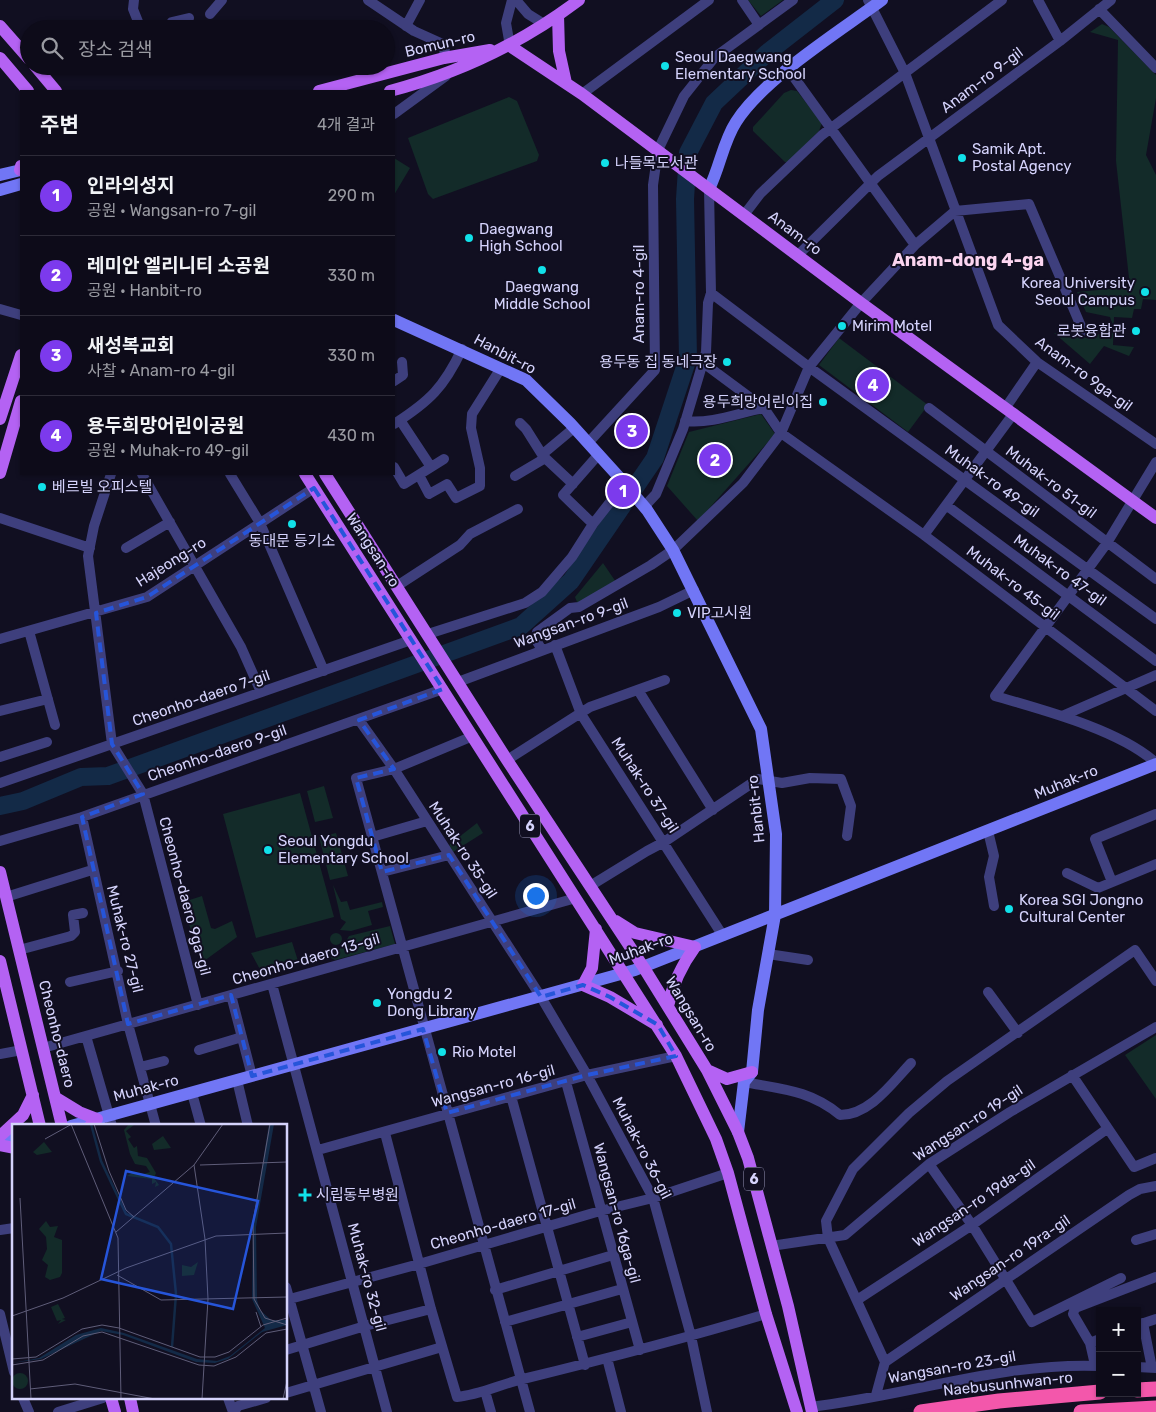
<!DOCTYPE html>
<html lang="ko">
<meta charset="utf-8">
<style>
body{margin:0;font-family:Rubik,"Noto Sans KR",sans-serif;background:#161422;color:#f1f3f6}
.controls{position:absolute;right:15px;bottom:15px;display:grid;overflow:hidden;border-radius:0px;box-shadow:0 1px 4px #0004}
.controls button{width:45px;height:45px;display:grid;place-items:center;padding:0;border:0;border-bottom:1px solid #2d2b38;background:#0d0b19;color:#f1f3f6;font:25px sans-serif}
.you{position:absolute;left:535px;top:895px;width:18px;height:18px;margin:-12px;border:4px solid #fff;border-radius:50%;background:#1a73e8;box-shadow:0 0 0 8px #1a73e833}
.badge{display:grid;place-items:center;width:32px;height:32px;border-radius:50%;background:#7c3aed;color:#fff;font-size:16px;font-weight:700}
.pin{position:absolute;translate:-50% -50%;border:2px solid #fff;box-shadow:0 1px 5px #0006}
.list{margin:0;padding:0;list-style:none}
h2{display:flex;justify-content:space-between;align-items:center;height:65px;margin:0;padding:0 20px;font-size:21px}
h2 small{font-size:16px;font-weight:400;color:#9a9ba2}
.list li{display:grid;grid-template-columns:32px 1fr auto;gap:15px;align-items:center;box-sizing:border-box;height:80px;padding:0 20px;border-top:1px solid #2d2b38}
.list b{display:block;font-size:19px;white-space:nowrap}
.list p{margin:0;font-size:16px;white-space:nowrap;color:#9a9ba2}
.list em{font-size:16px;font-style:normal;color:#9a9ba2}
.icon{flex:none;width:28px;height:28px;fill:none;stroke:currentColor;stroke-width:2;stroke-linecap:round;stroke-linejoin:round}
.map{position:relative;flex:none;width:1156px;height:1412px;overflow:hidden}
.search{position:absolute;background:#0d0b19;box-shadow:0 1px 4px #0004;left:20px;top:20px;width:375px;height:55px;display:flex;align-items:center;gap:12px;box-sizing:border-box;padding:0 18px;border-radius:28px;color:#9a9ba2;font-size:19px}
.panel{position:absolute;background:#0d0b19;box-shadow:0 1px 4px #0004;left:20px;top:90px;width:375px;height:385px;border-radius:0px}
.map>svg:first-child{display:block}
.green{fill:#132b29}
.pier{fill:#110f21}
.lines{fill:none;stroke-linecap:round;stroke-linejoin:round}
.river{stroke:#132a47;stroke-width:18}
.street{stroke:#3e3f7d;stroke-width:10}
.secondary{stroke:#7176f5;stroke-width:12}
.primary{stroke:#b462f3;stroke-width:12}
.highway{stroke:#f357ab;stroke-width:15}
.marked{fill:none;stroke:#2655da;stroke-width:4;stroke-dasharray:10 6;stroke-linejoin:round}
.poi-dot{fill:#11e1e9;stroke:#110f21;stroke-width:2}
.labels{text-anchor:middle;stroke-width:4;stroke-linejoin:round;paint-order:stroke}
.shield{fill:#110f21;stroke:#9a98ba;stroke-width:1}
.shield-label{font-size:14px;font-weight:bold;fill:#d5d3fc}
.street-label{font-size:15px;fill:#d5d3fc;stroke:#110f21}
.poi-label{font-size:15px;fill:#d5d3fc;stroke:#110f21;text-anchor:start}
.quarter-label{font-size:18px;font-weight:bold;fill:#fcd5f0;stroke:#110f21}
.inset-river{fill:none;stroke:#132a47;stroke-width:2.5}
.inset-road{fill:none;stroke:#5f5d79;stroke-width:1}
.view{fill:#2655da;fill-opacity:0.15;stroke:#2655da;stroke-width:2.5}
.inset-edge{fill:none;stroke:#d5d3fc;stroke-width:2.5}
</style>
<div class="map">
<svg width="1156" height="1412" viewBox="0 0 1156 1412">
<rect width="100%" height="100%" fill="#110f21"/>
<!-- green -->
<path class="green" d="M748 0H783L761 16Z
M1102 24 1109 27 1156 75V98L1146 155 1156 175V300L1143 299 1141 309H1134L1132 318 1114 317 1113 345 1134 347 1129 356 1104 346 1090 364 1054 333 1088 338 1108 331 1112 323 1110 317 1086 312 1077 292 1130 287 1116 161 1118 40 1090 32Z
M791 90 797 91 822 123 819 131 788 162H785L753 131V127L784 93Z
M509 97 517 101 539 155 537 161 433 199 428 194 408 138Z
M394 158 410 168 394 195Z
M839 338 928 405 908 432 819 365Z
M761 414 775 434 698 521 667 486 689 432Z
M603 563 618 585 579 607 575 597Z
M324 786 333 818 315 822 307 791Z
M300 793 334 917 256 938 223 814Z
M477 823 483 833 453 852 449 847 450 844Z
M336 833 348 876 330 880 319 837Z
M333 885 341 902 347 901 350 910 382 902 383 907 368 911 372 925 351 931 340 930 346 922 341 919Z
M202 896 211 928 215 929 232 921 237 937 204 961 180 903Z
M390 926 395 944 335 960 331 958 335 950 342 948 349 936Z
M330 939a6 6 0 1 1 12 0a6 6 0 1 1-12 0Z
M292 942 299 964 262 973 251 953Z
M1156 1035V1099L1125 1055Z"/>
<!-- pier -->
<path class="pier" d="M1156 1385V1412H899L901 1410 925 1405 1100 1393H1137Z"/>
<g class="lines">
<!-- river -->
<path class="river" d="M0 806 23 801 81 777 108 776 521 626 571 581 655 458 688 358 685 199 688 153 714 103 767 53 835 0"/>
<!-- street -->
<path class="street" d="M134 0 133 9 139 24 149 29
M368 0 414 31 445 45 444 58
M516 0 528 14 544 24
M742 0 759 25
M868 0 905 73 998 325 1037 362 1156 444
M1038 0 1060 41
M1099 9 1156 68
M210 14 222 0
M406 26 420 0
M173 29 172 22 189 18
M510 46 506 23 512 0
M788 69 915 245
M582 94 709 0
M394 114 446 76
M744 215 760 194 822 135 1002 0
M798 255 878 176 1060 41 1111 0
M711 293 809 367 1156 619
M0 309 21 315
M702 362 764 408 781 433 924 535 1156 711
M394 381 403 375 402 362
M1006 407 1037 362
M929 408 1156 579
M400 420 431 467
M685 421C712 424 738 413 764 408
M520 423 526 429 543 456 573 484
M394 424C430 401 444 387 462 349
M588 443 655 370 653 185 658 150 684 96 715 57 793 0
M1156 462 1107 543 995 696C1043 710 1120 730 1156 763
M394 467 404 484 444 459
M111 474 94 526 88 556 112 744 143 794 198 1005
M142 474 241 647 261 692
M230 474 260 523 324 671
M419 475 429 494 447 484 456 498 480 486V468L471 428 472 414 501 368
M515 476 542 460 544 453 574 428
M946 505 1156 661
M644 507 656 494 683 429 706 352 708 303 711 293 709 189
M0 518 90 548
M593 524 563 495 599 454
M924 535 1014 413
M126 548 170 522
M397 586 460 545 470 534 518 509
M29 631 55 725
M428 634 525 603 542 592 572 557 593 524 625 483
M0 639 147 597 314 488
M555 645 581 714 723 936
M542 650 536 640 537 632 570 608 579 607 651 565 673 550 743 483 781 433 809 367 861 303 915 245 955 211 1029 204 1083 331
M458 682 659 607 694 590
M638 690 713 810
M0 711 48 699
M1062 716 1156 675
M359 720 394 769 541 997 587 1075 653 1198 691 1336 707 1412
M473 736 394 769 356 778 530 1412
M0 757 47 742
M507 760 590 707 665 680
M0 783 411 640
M82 817 128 1024 156 1126
M988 831 994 856 989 877 994 906
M372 837 427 821
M0 841 82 817 443 689
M382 872 449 855
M1067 873 1098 888 1156 864
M1112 882 1095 839 1156 814
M590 886 647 851 664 842 758 779 782 783 810 778 841 779 851 806 847 836
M6 897 92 870
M19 950 71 936 75 932 73 915 83 913
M768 954 808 960
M70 982 118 971
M272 984 387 1412
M988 992 1018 1033
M231 995 252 1076
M86 1036 112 1126
M43 1048 576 898
M199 1050 242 1037
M0 1054 22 1050
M140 1067 164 1061
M1072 1075 1134 1167 1156 1158
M237 1080 248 1126
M566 1082 640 1350
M744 1082C781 1089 810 1090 840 1115 870 1115 892 1083 911 1063
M192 1093 201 1126
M511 1096 585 1365
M385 1133 431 1309 457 1397C480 1395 501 1384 523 1379 605 1359 686 1338 766 1314
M318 1150 587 1075 676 1056
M929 1164 972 1225 1032 1322 1121 1278
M0 1230 14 1228
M1136 1240 1156 1234
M771 1246 845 1235 929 1164 1010 1112 1156 1027
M286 1287 321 1412
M495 1290 613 1255
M286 1300 419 1264 600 1211 653 1198 728 1173
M857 1300 972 1225 1107 1129
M0 1314 14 1372
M505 1322 622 1289
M1143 1323 1152 1368
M1138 1325 1156 1319
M577 1337 632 1322
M1090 1343 1100 1339
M286 1350 365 1326 431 1309
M607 1358 621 1412
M885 1362 1129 1195 1140 1189 1156 1186
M1095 1365 1090 1343 1073 1314 1075 1308 1156 1277
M1137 1367 1156 1368
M485 1391 491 1412
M286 1393 442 1347
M876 1395 885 1362 828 1238 826 1221 853 1169 909 1113 947 1081 1135 950 1156 981
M23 1398 29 1412
M228 1398 233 1412
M810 1407C907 1396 1001 1362 1100 1366
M58 1412 103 1398
M234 1412 238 1406 266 1398"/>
<!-- secondary -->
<path class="secondary" d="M0 175 21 170
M709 189C720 167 723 142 736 122 763 79 840 31 882 0
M0 190 21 184
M394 320 526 380 570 423 618 476 647 510 673 550 761 729 776 834 775 915 758 1010 752 1072 744 1082 738 1132
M71 1126 635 970 1156 764
M0 1141 14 1139"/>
<!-- primary -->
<path class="primary" d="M558 15 559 51 566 83
M0 26 29 59
M510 46 582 94 861 303 1156 518
M0 58 28 91
M35 66 56 91
M319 91 444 58 490 50
M390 91C459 73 522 43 579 0
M20 170 21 166
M0 419 21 355
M0 473 21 401
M305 474 676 1056 716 1139 728 1173 766 1314 797 1412
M325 474 507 760 644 968 707 1070 738 1132 748 1158 788 1306 812 1412
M0 872 62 1126
M616 921 635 933 695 947C681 966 673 983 668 1006
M596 929 592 968 583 985 610 997 657 1025
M0 961 40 1126
M707 1070 727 1079 752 1072
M56 1098 79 1112 97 1119 90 1126
M0 1136 23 1115 33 1095
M0 1145 14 1148
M111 1398 115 1412
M130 1398 133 1412"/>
<!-- highway -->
<path class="highway" d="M1137 1390 1156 1389
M921 1412 999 1401 1100 1392
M1081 1412 1156 1408"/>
</g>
<!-- marked area -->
<path class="marked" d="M314 488 443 689 359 720 394 769 356 778 382 872 449 855 541 997 583 985 610 997 658 1025 676 1056 587 1075 447 1113 423 1029 252 1076 231 995 128 1024 82 817 143 794 112 744 96 613 147 597Z"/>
<!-- markers -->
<g class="poi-dot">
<circle cx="665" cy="66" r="5"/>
<circle cx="962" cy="158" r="5"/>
<circle cx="605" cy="163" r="5"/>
<circle cx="469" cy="238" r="5"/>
<circle cx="542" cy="270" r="5"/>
<circle cx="1145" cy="292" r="5"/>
<circle cx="842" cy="326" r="5"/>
<circle cx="1136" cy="331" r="5"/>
<circle cx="727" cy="362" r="5"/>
<circle cx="823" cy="402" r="5"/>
<circle cx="42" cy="487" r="5"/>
<circle cx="292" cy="524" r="5"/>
<circle cx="677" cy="613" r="5"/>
<circle cx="268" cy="850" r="5"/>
<circle cx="1009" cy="909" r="5"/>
<circle cx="377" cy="1003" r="5"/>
<circle cx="442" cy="1052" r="5"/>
<path d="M302.5 1187.5h5v5h5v5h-5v5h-5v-5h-5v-5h5z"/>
</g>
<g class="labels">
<!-- shield labels -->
<g class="shield">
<rect x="520" y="814.5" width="20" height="23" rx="4"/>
<rect x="744" y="1167.5" width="20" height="23" rx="4"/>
</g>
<g class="shield-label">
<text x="530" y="831">6</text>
<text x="754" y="1184">6</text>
</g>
<!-- street labels -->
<g class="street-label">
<text transform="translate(440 44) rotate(-13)" y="5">Bomun-ro</text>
<text transform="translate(982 80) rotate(-37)" y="5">Anam-ro 9-gil</text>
<text transform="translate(795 233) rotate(37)" y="5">Anam-ro</text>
<text transform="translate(639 294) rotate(-90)" y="5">Anam-ro 4-gil</text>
<text transform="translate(505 354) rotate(28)" y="5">Hanbit-ro</text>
<text transform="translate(1084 374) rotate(36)" y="5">Anam-ro 9ga-gil</text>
<text transform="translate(992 481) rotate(36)" y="5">Muhak-ro 49-gil</text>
<text transform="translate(1051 482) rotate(37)" y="5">Muhak-ro 51-gil</text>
<text transform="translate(373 550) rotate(57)" y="5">Wangsan-ro</text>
<text transform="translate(171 562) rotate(-32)" y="5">Hajeong-ro</text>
<text transform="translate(1060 570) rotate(36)" y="5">Muhak-ro 47-gil</text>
<text transform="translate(1013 583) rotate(37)" y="5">Muhak-ro 45-gil</text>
<text transform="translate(571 623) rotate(-20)" y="5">Wangsan-ro 9-gil</text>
<text transform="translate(201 698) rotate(-19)" y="5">Cheonho-daero 7-gil</text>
<text transform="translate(217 753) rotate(-19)" y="5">Cheonho-daero 9-gil</text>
<text transform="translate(1066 782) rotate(-22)" y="5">Muhak-ro</text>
<text transform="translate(645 785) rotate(57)" y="5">Muhak-ro 37-gil</text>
<text transform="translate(756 809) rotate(-96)" y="5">Hanbit-ro</text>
<text transform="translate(463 850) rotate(57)" y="5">Muhak-ro 35-gil</text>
<text transform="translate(185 896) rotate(75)" y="5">Cheonho-daero 9ga-gil</text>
<text transform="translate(125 939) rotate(76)" y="5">Muhak-ro 27-gil</text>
<text transform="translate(641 949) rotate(-20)" y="5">Muhak-ro</text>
<text transform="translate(306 959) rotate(-16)" y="5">Cheonho-daero 13-gil</text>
<text transform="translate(691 1014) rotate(59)" y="5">Wangsan-ro</text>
<text transform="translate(57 1034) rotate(76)" y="5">Cheonho-daero</text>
<text transform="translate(493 1086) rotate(-15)" y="5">Wangsan-ro 16-gil</text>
<text transform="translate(146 1088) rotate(-15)" y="5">Muhak-ro</text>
<text transform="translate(968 1123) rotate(-33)" y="5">Wangsan-ro 19-gil</text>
<text transform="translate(642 1148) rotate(63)" y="5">Muhak-ro 36-gil</text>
<text transform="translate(974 1203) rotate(-34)" y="5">Wangsan-ro 19da-gil</text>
<text transform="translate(617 1213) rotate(75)" y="5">Wangsan-ro 16ga-gil</text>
<text transform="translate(503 1224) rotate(-16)" y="5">Cheonho-daero 17-gil</text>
<text transform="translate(1010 1258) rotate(-34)" y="5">Wangsan-ro 19ra-gil</text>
<text transform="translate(367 1277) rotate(75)" y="5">Muhak-ro 32-gil</text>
<text transform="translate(952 1367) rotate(-10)" y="5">Wangsan-ro 23-gil</text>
<text transform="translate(1008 1384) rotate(-6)" y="5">Naebusunhwan-ro</text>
</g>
<!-- poi labels -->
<g class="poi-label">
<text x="675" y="62">Seoul Daegwang<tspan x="675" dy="17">Elementary School</tspan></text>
<text x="972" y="154">Samik Apt.<tspan x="972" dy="17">Postal Agency</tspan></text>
<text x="615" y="168">나들목도서관</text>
<text x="479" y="234">Daegwang<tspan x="479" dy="17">High School</tspan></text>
<text x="1135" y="288" text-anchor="end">Korea University<tspan x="1135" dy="17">Seoul Campus</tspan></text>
<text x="542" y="292" text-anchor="middle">Daegwang<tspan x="542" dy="17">Middle School</tspan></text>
<text x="852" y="331">Mirim Motel</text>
<text x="1126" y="336" text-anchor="end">로봇융합관</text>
<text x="717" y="367" text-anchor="end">용두동 집 동네극장</text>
<text x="813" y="407" text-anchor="end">용두희망어린이집</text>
<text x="52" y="492">베르빌 오피스텔</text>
<text x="292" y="546" text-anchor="middle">동대문 등기소</text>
<text x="687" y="618">VIP고시원</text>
<text x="278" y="846">Seoul Yongdu<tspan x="278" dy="17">Elementary School</tspan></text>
<text x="1019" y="905">Korea SGI Jongno<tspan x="1019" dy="17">Cultural Center</tspan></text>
<text x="387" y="999">Yongdu 2<tspan x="387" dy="17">Dong Library</tspan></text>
<text x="452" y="1057">Rio Motel</text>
<text x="316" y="1200">시립동부병원</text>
</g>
<!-- quarter labels -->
<g class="quarter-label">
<text x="968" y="266">Anam-dong 4-ga</text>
</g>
</g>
<!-- overview -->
<g transform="translate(12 1124)">
<rect width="275" height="275" fill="#110f21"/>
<path d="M117 0 122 1 114 7 119 13 116 15 122 24 125 22 126 32 135 34 144 49 142 54 147 61 143 63 144 58 140 60V55L115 52 122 48 128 51 138 48 134 42 123 40 118 30 112 6ZM151 12 159 24 142 26 140 20ZM32 18 40 28 25 31 21 28ZM34 97 38 103 46 102 42 113 50 116V149L48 153 38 156 33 153 36 141 30 136 35 125 34 113 27 105ZM186 138 182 151 170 152V141L179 143ZM46 180 53 194 50 195 54 196 46 200 49 196 45 197 39 183ZM0 257a8 8 0 1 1 16 0a8 8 0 1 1-16 0Z" fill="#132b29"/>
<path d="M257 0H262L244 103 245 176 248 186 259 196H275V201L250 208 216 235 203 239 184 238 111 211 89 207 29 235 0 239 27 234 64 211 89 204 112 209 185 235 205 237 218 232 253 204 240 175 241 98Z" fill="#132a47"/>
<path class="inset-river" d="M79 0 89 37 114 90 146 103 159 120 164 170 160 223"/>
<path class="inset-road" d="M59 0 106 114 109 275M82 0 97 47 114 86 122 93M258 0 241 98 242 175 253 194 275 201M33 15 60 0M182 41 193 115 196 175 190 275M188 41 275 38M8 74 19 275M104 108 182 41 211 0M105 151 149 176 275 173M244 188 249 203M0 192 51 174 114 144 204 112 275 109M0 235 24 233 70 205 90 201 107 204 188 233H203L217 228 251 201 275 194M0 241 31 236 71 212 90 208 187 241 202 242 224 233 254 209 275 205M18 265 63 260 143 275M271 275 275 257"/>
<path class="view" d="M114 47 246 77 221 185 89 155Z"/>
<rect width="275" height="275" class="inset-edge"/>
</g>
</svg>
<div class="controls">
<button>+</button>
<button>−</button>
</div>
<div class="you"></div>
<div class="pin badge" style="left:623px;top:491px">1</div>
<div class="pin badge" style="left:715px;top:460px">2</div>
<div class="pin badge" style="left:632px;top:431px">3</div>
<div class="pin badge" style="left:873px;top:385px">4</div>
<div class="search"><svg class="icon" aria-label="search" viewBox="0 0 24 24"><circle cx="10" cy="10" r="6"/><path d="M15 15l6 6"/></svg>장소 검색</div>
<section class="panel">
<h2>주변<small>4개 결과</small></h2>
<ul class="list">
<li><span class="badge">1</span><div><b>인라의성지</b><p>공원 · Wangsan-ro 7-gil</p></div><em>290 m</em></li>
<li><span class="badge">2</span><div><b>레미안 엘리니티 소공원</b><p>공원 · Hanbit-ro</p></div><em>330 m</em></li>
<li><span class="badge">3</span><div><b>새성복교회</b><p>사찰 · Anam-ro 4-gil</p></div><em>330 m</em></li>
<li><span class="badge">4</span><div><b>용두희망어린이공원</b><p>공원 · Muhak-ro 49-gil</p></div><em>430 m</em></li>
</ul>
</section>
</div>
